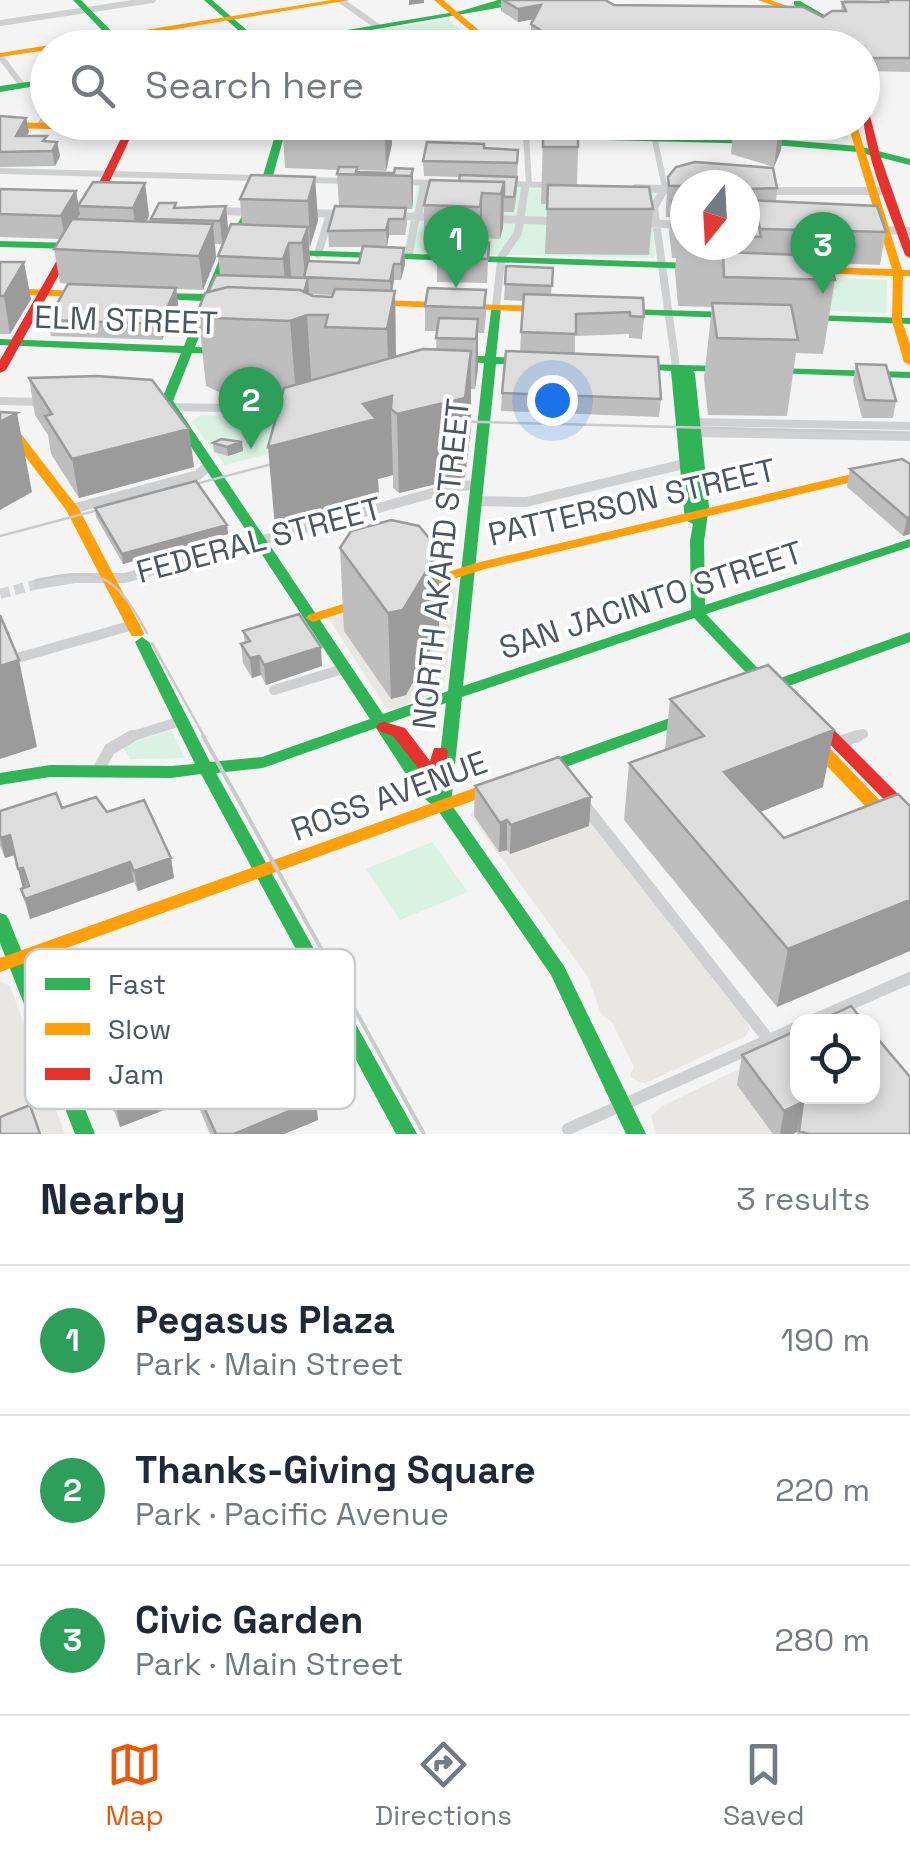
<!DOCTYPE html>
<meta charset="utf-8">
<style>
body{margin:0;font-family:"Space Grotesk",sans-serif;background:#f6f6f7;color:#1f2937}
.controls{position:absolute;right:30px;bottom:30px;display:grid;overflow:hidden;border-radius:20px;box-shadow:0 5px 15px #0003}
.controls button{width:90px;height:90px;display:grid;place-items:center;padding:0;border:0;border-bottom:2px solid #e0e1e3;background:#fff;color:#1f2937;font:50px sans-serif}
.compass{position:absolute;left:670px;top:170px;width:90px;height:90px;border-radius:50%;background:#fff;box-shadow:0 5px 15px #0003;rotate:198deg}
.you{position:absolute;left:552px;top:400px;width:35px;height:35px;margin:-25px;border:8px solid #fff;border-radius:50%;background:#1a73e8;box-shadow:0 0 0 15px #1a73e833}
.badge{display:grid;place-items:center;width:65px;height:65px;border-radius:50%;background:#ea580c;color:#fff;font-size:32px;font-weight:700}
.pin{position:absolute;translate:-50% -82px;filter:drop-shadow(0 2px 5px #0008)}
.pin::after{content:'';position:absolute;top:52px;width:35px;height:30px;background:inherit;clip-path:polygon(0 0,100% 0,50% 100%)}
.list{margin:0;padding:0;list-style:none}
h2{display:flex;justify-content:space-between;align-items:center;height:130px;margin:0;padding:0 40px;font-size:42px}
h2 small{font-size:32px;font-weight:400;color:#747a83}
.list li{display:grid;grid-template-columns:65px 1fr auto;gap:30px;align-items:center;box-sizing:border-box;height:150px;padding:0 40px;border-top:2px solid #e0e1e3}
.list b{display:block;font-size:38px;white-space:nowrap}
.list p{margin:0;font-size:32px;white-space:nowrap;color:#747a83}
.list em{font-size:32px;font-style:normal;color:#747a83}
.icon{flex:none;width:55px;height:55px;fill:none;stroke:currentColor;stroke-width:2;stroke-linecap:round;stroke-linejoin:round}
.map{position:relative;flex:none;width:910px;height:1134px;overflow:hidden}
.search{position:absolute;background:#fff;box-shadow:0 5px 15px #0003;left:30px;right:30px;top:30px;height:110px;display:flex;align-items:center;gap:25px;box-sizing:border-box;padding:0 35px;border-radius:55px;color:#747a83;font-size:38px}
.sheet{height:580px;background:#fff}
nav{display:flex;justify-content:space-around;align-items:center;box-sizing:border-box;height:140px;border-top:2px solid #e0e1e3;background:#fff;font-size:28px;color:#747a83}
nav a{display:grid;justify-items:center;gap:5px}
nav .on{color:#ea580c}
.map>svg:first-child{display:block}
.commercial{fill:#e8e7e3}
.green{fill:#d9f2e3}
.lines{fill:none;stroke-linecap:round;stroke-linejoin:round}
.street-tunnel{stroke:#d2d4d7;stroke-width:10;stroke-dasharray:10 5;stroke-linecap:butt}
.street-far3{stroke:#ced0d2;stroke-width:6}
.street-far2{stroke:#ced0d2;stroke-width:8}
.street-far1{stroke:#ced0d2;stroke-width:10}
.street{stroke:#ced0d2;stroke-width:12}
.fast{fill:#30b455;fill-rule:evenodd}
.slow{fill:#ff9f0a;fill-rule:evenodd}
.jam{fill:#e5322d;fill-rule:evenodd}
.tram-far1{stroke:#c9cacc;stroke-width:2.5}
.tram{stroke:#c9cacc;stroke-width:4}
.wall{fill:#bebebf;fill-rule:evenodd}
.shaded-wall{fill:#9b9b9b}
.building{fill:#ddddde;stroke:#9b9b9b;stroke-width:2.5}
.labels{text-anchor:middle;stroke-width:8;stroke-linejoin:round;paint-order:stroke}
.street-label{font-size:32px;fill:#4a5661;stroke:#fff}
.key{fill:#fff;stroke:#c9ccd0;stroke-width:2.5}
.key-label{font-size:28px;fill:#4a5661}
</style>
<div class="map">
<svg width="910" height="1134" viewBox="0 0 910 1134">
<rect width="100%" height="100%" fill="#f4f4f4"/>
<!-- commercial -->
<path class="commercial" d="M451 584 457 588 443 690 393 709 386 708 329 619Z
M561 783 745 1019 750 1028 746 1036 646 1083 638 1082 630 1076 634 1067 612 1022 601 1014 588 977 470 815 475 809Z
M0 981 10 986 65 1134H0Z
M797 1041 798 1096H872L910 1134H656L651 1116 662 1106Z"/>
<!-- green -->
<path class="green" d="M447 19 486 47 331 48 334 37Z
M678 123H844L849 139 711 130Z
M418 185 656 192 651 204 655 258 404 253Z
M756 275 887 280 886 313 762 309Z
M201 415 415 417 225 465 191 422Z
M171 730 185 758 130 759 122 746Z
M432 842 468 892 400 920 366 869Z"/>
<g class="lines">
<!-- street-tunnel -->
<path class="street-tunnel" d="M0 594 38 584"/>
<!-- street-far3 -->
<path class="street-far3" d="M340 0 377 26
M0 23 153 0
M0 56 22 85
M651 122 665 188
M40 125 48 113
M526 135 529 184
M0 171 259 178
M306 180 349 181
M401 182 439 183
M506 184 554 185
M424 188 425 183
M636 188H646"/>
<!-- street-far2 -->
<path class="street-far2" d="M666 186 654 207 676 367
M636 188 685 190
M745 191H888
M216 211 254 212
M306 213 344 214
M396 216 434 217
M418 216 424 186
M491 219 559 221
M641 223 685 225
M876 230 910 231
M409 253 415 220
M318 254 330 214
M502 256 518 233 525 188
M496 307 501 260
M0 401 44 402
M166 407 289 409
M690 422 910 426"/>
<!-- street-far1 -->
<path class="street-far1" d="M691 432 910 436
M477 501 526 502 684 464
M72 509 198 475 208 466
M38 584 75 578H125L458 486 478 485
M0 663 133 625
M274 690 346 668
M127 738 181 721
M851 738 863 734"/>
<!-- street -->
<path class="street" d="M839 742 858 736
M98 770 110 749 132 736
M582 802 768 1039
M809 1022 910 978
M568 1129 798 1027"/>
<!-- fast -->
<path class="fast" d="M73 0H81L128 48H119Z
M204 0H212L263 44 461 11 498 0H510L498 5 526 0H543L268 48H247L255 45Z
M794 1H800L840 24 833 26 794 5Z
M322 45H328L329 47 320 48Z
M48 79V84L0 92V86Z
M279 122H288L272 179 233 251 215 295 220 298 213 301 195 347 219 348 225 351 219 354 192 353 173 401 383 714 448 691 484 363 460 362 454 359 460 356H485L492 305H500L501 307 496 357 519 358 525 361 519 364H496L463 686 691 610 690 541 693 524 685 520 671 371 640 369 634 366 636 364 724 366 730 369 724 372 693 371 695 374 709 507 704 541 705 605 910 539V547L706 614 767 678 769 682 910 632V642L775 691H765L763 686 757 684 694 618 462 697 451 804 564 966 646 1134H626L551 975 437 809 419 794 376 728 263 768 216 773 417 1134H396L201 774 171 778 50 777 0 785V773L50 765 171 766 195 764 135 642 142 637 149 642 210 762 262 757 370 719 161 401 181 353 0 345V339L184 346 202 301 161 299 156 296 161 293 205 294 223 251 262 179ZM446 703 436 791 431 786 389 723Z
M662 122H678L708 132 704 135Z
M376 129 761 138 858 146 910 159V165L858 152 761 144 373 134 372 132Z
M0 241 74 243 79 246 74 249 0 247Z
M291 250 694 263 699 266 694 269 287 255V251Z
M626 309 729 312 734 315 729 318 622 314 621 312Z
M811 315 910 318V324L807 320V316Z
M775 368 910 372V378L771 373 769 371Z
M684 713 689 714 692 718 689 722 555 771H543L541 767 543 763Z
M0 913 6 915 9 920 95 1134H75L0 943Z"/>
<!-- slow -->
<path class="slow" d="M332 0H350L62 48H48V50L0 57V53Z
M434 0H443L500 48H491Z
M758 0H770L808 13 801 15Z
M0 122 289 128 293 131 289 134 0 128Z
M847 122H856L902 270H910V276H903L902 321 910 344V365L904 362 892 321 893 276 815 273 810 270 815 267 892 269Z
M0 288 80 291 85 294 80 297 0 294Z
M376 300 440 302 445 305 440 308 372 305 371 303Z
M471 304 539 306 544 309 539 312 467 309V305Z
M0 411 4 412 79 509 144 633 142 636H132L130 633 66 510 0 423Z
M865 471 871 475 869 478 485 569 425 588 418 584 420 581 476 563Z
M356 600 361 601 363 604 361 607 313 622 306 618 308 615Z
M817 740 823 741 910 832V849L904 847 811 749 809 745 811 741Z
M491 782 497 784 499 788 497 792 0 972V958Z"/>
<!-- jam -->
<path class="jam" d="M862 98 866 100 880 155 910 241V258L905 255C887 204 862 152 862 98Z
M129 122H138L101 199 93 201 91 199Z
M66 250 71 253 6 370 0 373V360L61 253Z
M819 719 824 720 910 806V822L904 820 814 728 811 724 814 720Z
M384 722 405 728 430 761 434 748H446L448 752 443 771 428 775 422 773 393 736 379 731 376 727 379 723Z"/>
<!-- tram-far1 -->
<path class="tram-far1" d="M845 0 883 3
M445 421 910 433
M169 491 295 458
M106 504 179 485
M0 536 121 504
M36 580C102 566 115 575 147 633
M152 643 205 738"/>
<!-- tram -->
<path class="tram" d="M203 736 424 1134"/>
</g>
<!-- wall -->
<path class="wall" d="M501 0H605L614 5 823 17 841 11 842 2H880V0H910V72L866 71 862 63V48H546L531 37V24L533 19 518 22 501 11Z
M0 116 26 118 29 132 27 136 48 141 57 142 60 156 55 166 0 167Z
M288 122H391L392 144 386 171 357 170V172L394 173 413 169V201L412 209H406L407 224 405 235H389L387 246 404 248 405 264 401 280H394L392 291H395L396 357 436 350 437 331H425V306L486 290V315L484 333H478V368L475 389H471V428L465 477 399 493 393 488V475L378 479 379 499 275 528 282 396 223 394 206 386 198 311 220 275 218 256 242 225 240 199 315 177 318 221 309 247 310 261 359 263 363 247H329L328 231 339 206 337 174 338 170 285 168 283 137ZM309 294 333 295 332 297 313 296Z
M734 122H784L781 150 774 167 731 154Z
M543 137 578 147 577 186 653 209 649 255 545 254 547 204H541Z
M484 148 518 150 517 192 514 212H504L503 227 500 239 482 238 481 243H489L487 283 437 282V251L424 250V205L459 181 460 177 424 176 423 161Z
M695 162 773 168 777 188 776 202 877 206 886 232 880 265 830 263 835 280 823 354 796 353 787 416 708 415 704 378 712 307 678 306 675 272 676 258H672L669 232 671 217H666V208L668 177 676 167ZM685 185H745V245H685Z
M145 183 149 216 146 221 151 222V219L176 203V208L226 206 228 229 222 244H215L216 258 203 290 176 289 178 304 162 340 51 336 48 320 82 285 60 283 54 249 60 239 0 237V189L76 191 78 206Z
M0 262 31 299 10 334H0Z
M553 268 551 295 643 298 644 317 642 339 629 338V334L575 336V354L661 399 659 417 501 411 502 393 520 352 523 301 504 300 505 284Z
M856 364 896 401 893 418H862L853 381Z
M29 378 194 467 79 498 51 454 48 435 35 415Z
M242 442 243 451 228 456 214 452 213 443Z
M910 464V534L903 536 847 487 850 469Z
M95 508 227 525 228 534 123 564 96 517Z
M340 548 439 634 406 695 391 699 344 631Z
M243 631 322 666 266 685 261 675 252 678 243 663 241 644 245 643Z
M670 699 823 787 760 812 784 838 898 794 777 1007 624 820 629 763 665 750Z
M475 786 591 797 589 826 510 854 507 850 499 852 474 816Z
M62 808 107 812 171 858 174 878 138 891 134 882 30 919 21 889 23 888 15 855 5 858 0 846V811Z
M93 1046 209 1071 316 1100 318 1120 284 1134H210L195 1098 120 1127 97 1066Z
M742 1055 910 1134H797V1132L793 1134H773L737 1085Z"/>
<!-- shaded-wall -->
<path class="shaded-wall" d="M409 0H424V3L409 5Z
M541 5 540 18 518 22V9Z
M26 118 29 132 18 150 16 136Z
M389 122H391L392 144 386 171 385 139Z
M784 122 781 150 774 167 778 136Z
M57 142 60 156 55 166 52 151Z
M413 169V201L412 209 411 176Z
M315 177 318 221 310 247 308 201Z
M504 182 503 227 500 239 501 194Z
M145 183 149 216 137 241 133 208Z
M76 191 80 214 65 239 61 216Z
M482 193V238L480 252V207Z
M226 206 228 229 222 244 220 221Z
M389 219V235L387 246 386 230Z
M213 224 216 258 203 290 199 256Z
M308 227 310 261 305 277 302 243Z
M289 243 291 277 286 294 283 259Z
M404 248 405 264 401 280V264Z
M24 262 31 299 10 334 4 296Z
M394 264V280L391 297 390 281Z
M308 278 310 308 307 317 312 390 296 396 290 321 304 292Z
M176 288 178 304 162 340 160 324Z
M395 291 396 365 391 409 393 475 378 479 379 499 275 528 268 447 363 404 389 397 387 329Z
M478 319V368L475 389 476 339Z
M471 351V428L465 477 399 493 397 414Z
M17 413 32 492 0 510V422Z
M189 429 194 467 79 498 72 459Z
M242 442 243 451 228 456 227 447Z
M910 517V534L903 536 907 518Z
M227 525 228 534 123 564 122 554Z
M439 550V634L406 695 391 699 388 613Z
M321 647 322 666 266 685 264 665Z
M259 656 261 675 252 678 250 658Z
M19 660 37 747 0 759V666Z
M834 730 823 787 716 829 724 772Z
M591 797 589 826 510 854 511 825Z
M507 820V850L499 852 500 823Z
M10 835 15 855 5 858 0 838Z
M171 858 174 878 138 891 134 871Z
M130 862 134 882 30 919 25 899Z
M23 868 27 888 23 889 18 869Z
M910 900V951L777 1007 788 949Z
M191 1078 195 1098 120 1127 116 1107Z
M316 1100 318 1120 284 1134H234Z
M803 1102 797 1132 793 1134H780L784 1111Z"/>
<!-- building -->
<path class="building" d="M503 0H605L614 5 803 7 823 17 832 11H846L842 2H888L887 0H910V58H868L862 48H729L704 45 633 44V48H551V37L531 24 541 5 518 9Z
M329 41 490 44V48H327Z
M0 116 26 118 16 136H47L43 141 57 142 52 151 0 152Z
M288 122H389L385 139 283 137Z
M734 122H784L778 136Z
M543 137 578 138V147H543Z
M427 142 484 144V148L518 150 517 163 423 161Z
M695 162 773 168 777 188 745 189V185L669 186 668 177 676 167Z
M339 167H357L356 172 394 173 395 168 413 169 411 176 337 174Z
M251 175 315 177 308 201 240 199Z
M460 175 517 177 514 197H504V182L459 181Z
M430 180 504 182 501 194 482 193 480 207 424 205Z
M93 182 145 183 133 208 78 206Z
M548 185 649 187 653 209H547Z
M0 189 76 191 61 216 0 214Z
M745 200 877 206 886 232 760 229 755 205 745 204Z
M672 201H685V203L681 202 679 226H675Z
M681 202 685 203V235Z
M159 203H176L174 208 226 206 220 221 151 219Z
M745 204 755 205 761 237 745 236Z
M335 206 406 208 404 219H389L386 230 328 231Z
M72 219 213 224 199 256 54 249Z
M231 224 308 227 302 243H289L283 259 218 256Z
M439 241 489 243 488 259 436 258Z
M363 246 404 248 401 264H394L390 281 304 277 308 261 359 263Z
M723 252 828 256 835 280 724 277Z
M0 262H24L4 296H0Z
M506 266 553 268 552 286 505 284Z
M216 275 308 278 304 292 300 290 228 287 208 292Z
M68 284 176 288 160 324 48 320Z
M228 287 300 290 313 296 332 297 335 289 395 291 387 329 325 327 328 315H307L290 321 215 318 198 311 205 293Z
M428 288 486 290 484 308 425 306Z
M524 294 643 298 644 317 630 316V312L576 314V334L521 332Z
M712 303 791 305 798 340 717 338Z
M439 318 478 319 476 339 436 338Z
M423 349 471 351 465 398 397 414 391 409 392 396 363 404 376 419 268 447 284 388Z
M506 351 658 357 661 399 502 393Z
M856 364 886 365 896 401 865 400Z
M97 376 152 380 189 429 72 459 45 416 52 414 29 378Z
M0 412 17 413 0 422Z
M221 439 242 442 227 447 213 443Z
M902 459 910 464V517L907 518 850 469Z
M196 481 227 525 122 554 95 508Z
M391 520 419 526 439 550 403 610 388 613 340 548 351 531Z
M299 614 321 647 264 665 259 656 250 658 241 644 250 641 243 631Z
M0 615 19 660 0 666Z
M768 665 834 730 724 772 784 838 898 794 910 806V900L788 949 629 763 704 736 670 699Z
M559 757 591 797 511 825 507 820 500 823 475 786Z
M56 793 62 808 96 797 107 812 144 800 171 858 134 871 130 862 25 899 21 889 29 886 23 868 18 869 10 835 0 838V811Z
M851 1006 864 1022H817Z
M182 1012 190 1030 194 1028 209 1071 285 1041 316 1100 234 1134H216L191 1078 116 1107 93 1046Z
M798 1030V1096H872V1032L910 1077V1134H809L799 1131 803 1102 784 1111 742 1055Z
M30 1105 40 1134H0V1117Z"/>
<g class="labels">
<!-- street labels -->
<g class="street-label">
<text transform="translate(126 320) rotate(2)" y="11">ELM STREET</text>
<text transform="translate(632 502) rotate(-13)" y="11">PATTERSON STREET</text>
<text transform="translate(259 540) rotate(-15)" y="11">FEDERAL STREET</text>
<text transform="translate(441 564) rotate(-84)" y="11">NORTH AKARD STREET</text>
<text transform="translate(651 600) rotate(-18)" y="11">SAN JACINTO STREET</text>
<text transform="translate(389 796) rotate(-20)" y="11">ROSS AVENUE</text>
</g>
</g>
<!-- legend -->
<rect x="25" y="949" width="330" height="160" rx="15" class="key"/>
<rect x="45" y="978" width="45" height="12" fill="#30b455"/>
<rect x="45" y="1023" width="45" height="12" fill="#ff9f0a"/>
<rect x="45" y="1068" width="45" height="12" fill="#e5322d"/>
<g class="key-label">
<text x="108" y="994">Fast</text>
<text x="108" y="1039">Slow</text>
<text x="108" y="1084">Jam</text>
</g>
</svg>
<div class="controls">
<button><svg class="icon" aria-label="locate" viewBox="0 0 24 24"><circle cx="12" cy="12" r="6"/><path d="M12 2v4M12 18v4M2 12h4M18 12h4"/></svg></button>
</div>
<svg class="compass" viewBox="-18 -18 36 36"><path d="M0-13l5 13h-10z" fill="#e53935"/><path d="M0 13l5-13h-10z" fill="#747a83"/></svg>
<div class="you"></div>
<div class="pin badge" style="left:456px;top:288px;background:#2e9e5b">1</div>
<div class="pin badge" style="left:251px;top:449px;background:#2e9e5b">2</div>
<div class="pin badge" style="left:823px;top:294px;background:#2e9e5b">3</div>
<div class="search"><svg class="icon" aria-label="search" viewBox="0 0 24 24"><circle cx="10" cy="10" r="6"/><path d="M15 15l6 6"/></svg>Search here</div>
</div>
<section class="sheet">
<h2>Nearby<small>3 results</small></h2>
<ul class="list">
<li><span class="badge" style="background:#2e9e5b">1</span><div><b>Pegasus Plaza</b><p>Park · Main Street</p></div><em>190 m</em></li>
<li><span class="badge" style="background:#2e9e5b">2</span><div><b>Thanks-Giving Square</b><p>Park · Pacific Avenue</p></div><em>220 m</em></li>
<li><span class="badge" style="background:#2e9e5b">3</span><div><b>Civic Garden</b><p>Park · Main Street</p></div><em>280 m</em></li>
</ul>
</section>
<nav>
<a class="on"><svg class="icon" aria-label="map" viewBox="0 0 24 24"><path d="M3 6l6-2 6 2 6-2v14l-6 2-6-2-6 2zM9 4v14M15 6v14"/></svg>Map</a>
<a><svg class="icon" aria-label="directions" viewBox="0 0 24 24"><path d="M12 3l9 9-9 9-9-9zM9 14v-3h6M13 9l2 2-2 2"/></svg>Directions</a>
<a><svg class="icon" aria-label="saved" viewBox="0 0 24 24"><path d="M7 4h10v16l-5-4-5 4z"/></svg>Saved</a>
</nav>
